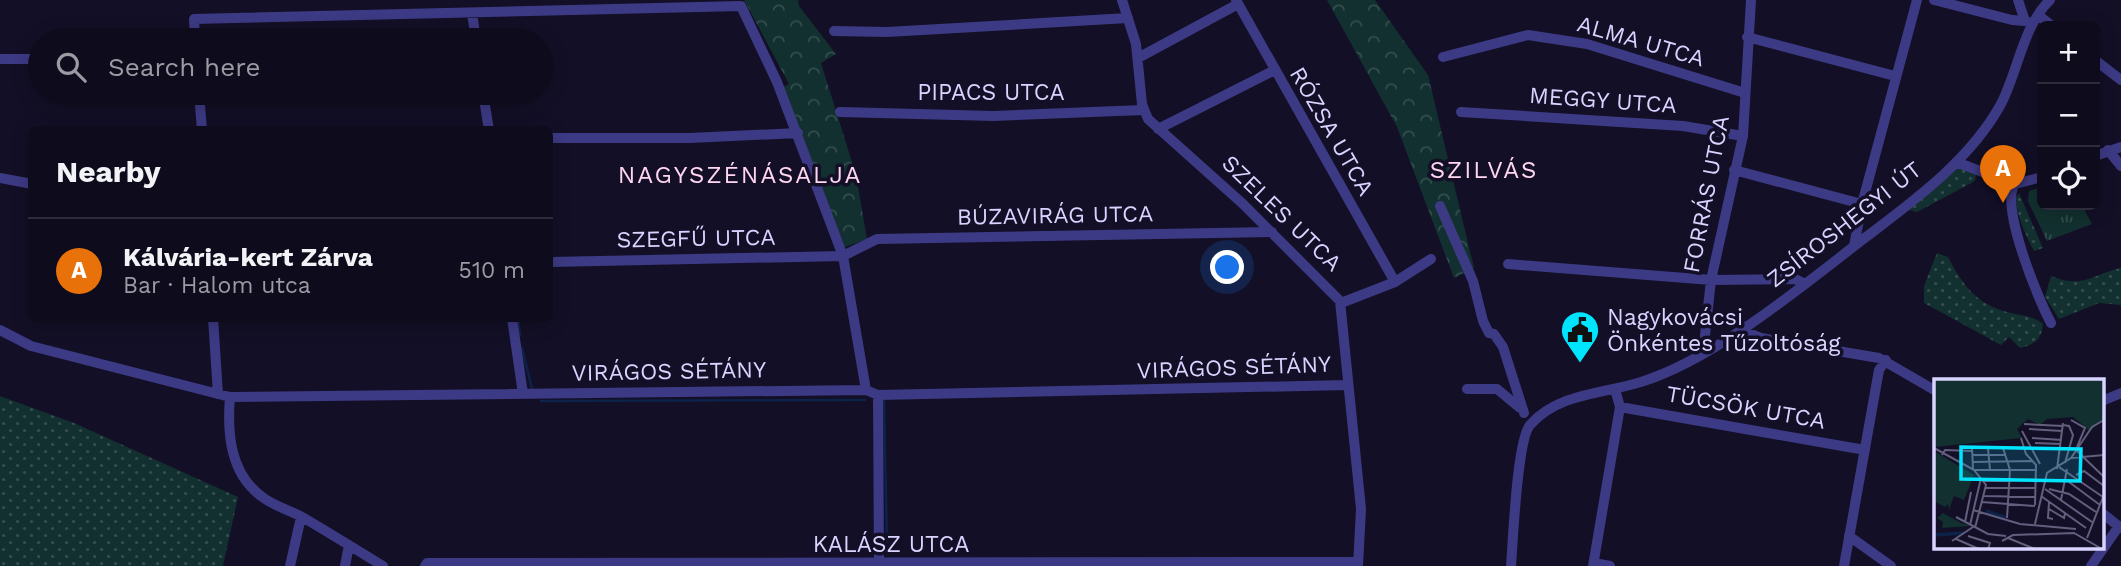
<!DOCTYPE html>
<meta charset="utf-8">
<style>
body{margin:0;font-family:"Work Sans",sans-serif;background:#1c1929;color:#f1f3f6}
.controls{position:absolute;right:21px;top:21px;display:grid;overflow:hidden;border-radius:10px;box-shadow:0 4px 18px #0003}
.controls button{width:63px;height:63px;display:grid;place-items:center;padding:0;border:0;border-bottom:2px solid #2e2b3b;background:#0e0b1c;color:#f1f3f6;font:35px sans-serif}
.you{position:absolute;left:1228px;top:268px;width:24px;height:24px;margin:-18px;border:5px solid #fff;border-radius:50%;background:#1a73e8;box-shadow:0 0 0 10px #1a73e833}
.badge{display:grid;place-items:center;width:46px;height:46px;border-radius:50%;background:#db2777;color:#fff;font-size:23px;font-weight:700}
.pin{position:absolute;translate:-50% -58px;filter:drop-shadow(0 2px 4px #0008)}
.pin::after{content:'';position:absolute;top:37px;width:24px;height:21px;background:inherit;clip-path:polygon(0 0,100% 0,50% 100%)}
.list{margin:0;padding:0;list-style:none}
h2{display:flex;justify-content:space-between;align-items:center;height:91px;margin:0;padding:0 28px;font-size:30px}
h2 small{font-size:23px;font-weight:400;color:#9b9ba3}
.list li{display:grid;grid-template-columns:46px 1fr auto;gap:21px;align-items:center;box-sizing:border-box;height:105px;padding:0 28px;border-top:2px solid #2e2b3b}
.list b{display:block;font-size:26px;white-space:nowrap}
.list p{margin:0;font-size:23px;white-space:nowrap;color:#9b9ba3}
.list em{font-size:23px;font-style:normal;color:#9b9ba3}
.icon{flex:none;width:38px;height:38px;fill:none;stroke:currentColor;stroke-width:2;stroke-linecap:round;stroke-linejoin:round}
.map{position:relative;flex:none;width:2121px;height:566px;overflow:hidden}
.search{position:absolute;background:#0e0b1c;box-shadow:0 4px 18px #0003;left:28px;top:28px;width:525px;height:77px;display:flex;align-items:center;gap:18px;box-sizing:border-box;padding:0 24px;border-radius:38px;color:#9b9ba3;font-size:26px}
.panel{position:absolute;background:#0e0b1c;box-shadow:0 4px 18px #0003;left:28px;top:126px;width:525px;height:196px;border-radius:10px}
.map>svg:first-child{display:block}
.grass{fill:url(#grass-dots)}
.forest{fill:url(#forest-crowns)}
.park{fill:url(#park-tufts)}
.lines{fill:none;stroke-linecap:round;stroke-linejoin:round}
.stream{stroke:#0c2248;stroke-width:2.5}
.minor{stroke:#3d3a85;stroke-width:10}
.labels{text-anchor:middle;stroke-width:7;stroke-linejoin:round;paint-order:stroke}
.street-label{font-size:23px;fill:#d9d4ff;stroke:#130f26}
.poi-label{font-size:23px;fill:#d9d4ff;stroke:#130f26;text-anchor:start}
.neighbourhood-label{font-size:24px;letter-spacing:2px;fill:#ffd6f0;stroke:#130f26}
.inset-river{fill:none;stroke:#0c2248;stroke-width:3.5}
.inset-road{fill:none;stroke:#625e7d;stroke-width:2}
.view{fill:#00e5ff;fill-opacity:0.15;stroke:#00e5ff;stroke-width:3.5}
.inset-edge{fill:none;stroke:#d9d4ff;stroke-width:3.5}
</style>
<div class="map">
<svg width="2121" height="566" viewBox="0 0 2121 566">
<defs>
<pattern id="grass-dots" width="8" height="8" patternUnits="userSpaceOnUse" patternTransform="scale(1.75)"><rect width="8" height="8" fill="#12302f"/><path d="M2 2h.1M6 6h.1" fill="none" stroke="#344d4e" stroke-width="1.8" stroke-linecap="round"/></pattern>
<pattern id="forest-crowns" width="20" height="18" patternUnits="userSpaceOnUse" patternTransform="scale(1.75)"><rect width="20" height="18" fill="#12302f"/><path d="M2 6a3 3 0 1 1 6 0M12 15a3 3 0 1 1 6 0" fill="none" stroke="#344d4e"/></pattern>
<pattern id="park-tufts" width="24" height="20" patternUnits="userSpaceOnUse" patternTransform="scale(1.75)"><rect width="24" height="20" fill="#12302f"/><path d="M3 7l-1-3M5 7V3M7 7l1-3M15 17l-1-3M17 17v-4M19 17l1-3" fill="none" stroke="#344d4e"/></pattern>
</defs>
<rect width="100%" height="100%" fill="#130f26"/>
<!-- grass -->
<path class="grass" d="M1955 166 1976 174 1975 181 1917 212 1905 209Z
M2019 193 2043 248 2034 251C2025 233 2017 218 2016 198Z
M1937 253 1948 257C1962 284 1976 304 2007 312 2021 316 2032 315 2043 324 2042 339 2034 345 2020 348L2009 337 2001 345 1924 303V286Z
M2121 268V305L2099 303 2059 319 2045 297 2051 276C2084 289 2090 275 2121 268Z
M0 396 74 423 238 497 223 566H0Z"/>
<!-- forest -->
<path class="forest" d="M744 0H798L799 6 836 54 821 63 856 175 867 239 845 247 783 87 789 84Z
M1327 0H1375L1428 75 1474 268 1454 278 1397 127Z"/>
<!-- park -->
<path class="park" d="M2042 187V205H2082L2092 224 2047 241 2028 201 2029 191Z"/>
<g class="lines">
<!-- stream -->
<path class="stream" d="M518 318 520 335
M522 348 532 389
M884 400 887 542
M541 401 865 400"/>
<!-- minor -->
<path class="minor" d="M1122 0 1136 44 1142 104 1148 119 1243 204 1340 301 1361 509 1358 566
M1236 0 1395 282
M1934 0 2012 20 2025 21
M2018 0 2025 21 2031 23
M472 13 476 40
M2038 15 2052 26
M834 31 887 32 1128 18
M1747 37 1895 76
M195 40 194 19 741 6 777 82 843 256 866 390
M1443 57 1528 35 1587 44 1745 93
M1138 58 1238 4
M0 59H40
M2095 60 2121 80
M199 93 202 130
M483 93 489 130
M840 112 994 116 1143 110
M1461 112 1683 126 1743 136
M1158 129 1273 71
M550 138H689L798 133
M2108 150 2121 166
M2095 156 2121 147
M1956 162 2015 184 2042 177
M1734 170 1862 204
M0 178 32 184
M2015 184C1999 204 2038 299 2051 323
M1440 206 1473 281 1483 321 1489 333 1494 334 1503 347 1524 413
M1854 246 1862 204 1917 0
M550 262 843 256 877 239 1272 232
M1508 264 1711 280 1795 279 1805 284
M1341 303 1395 282 1431 259
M213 318 218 394
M512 318 523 394
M1743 326 1748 333 1761 338 1879 358 1936 391
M0 330 31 346 230 397 866 390 878 395 1347 385
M1703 354 1711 280 1743 136 1751 0
M1467 389H1497L1520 408
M878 395 879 566
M230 397C227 433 230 473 261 496 273 506 290 510 304 518 331 534 357 550 383 566
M2102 401 2121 393
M1620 407 1865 450
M2102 513 2121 528
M1849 536 1891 566
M1594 563 1610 566
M290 566 301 517
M345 566 349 545
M425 566 427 563 1358 562
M1511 566C1513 541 1517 440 1530 425 1558 393 1603 394 1641 382 1717 358 1802 286 1866 237 1915 200 1971 159 2001 104 2018 71 2023 26 2050 0
M1593 566 1620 407 1615 389
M1844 566 1879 370 1886 360
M2091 566 2119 526"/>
</g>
<!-- icons -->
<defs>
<g id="civic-pin" transform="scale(2.0125)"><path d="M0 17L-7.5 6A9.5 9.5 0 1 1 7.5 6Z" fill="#00e5ff" stroke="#130f26"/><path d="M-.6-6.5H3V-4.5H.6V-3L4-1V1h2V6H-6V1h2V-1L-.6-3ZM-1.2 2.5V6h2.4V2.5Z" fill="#111"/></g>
</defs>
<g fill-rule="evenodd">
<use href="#civic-pin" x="1580" y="330"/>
</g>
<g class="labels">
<!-- street labels -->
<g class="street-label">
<text transform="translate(1641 41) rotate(16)" y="8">ALMA UTCA</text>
<text x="991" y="100">PIPACS UTCA</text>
<text transform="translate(1603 100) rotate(4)" y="8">MEGGY UTCA</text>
<text transform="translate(1332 131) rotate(60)" y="8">RÓZSA UTCA</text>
<text transform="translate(1706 194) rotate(-79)" y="8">FORRÁS UTCA</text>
<text transform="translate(1282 213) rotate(44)" y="8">SZELES UTCA</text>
<text transform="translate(1055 215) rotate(-1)" y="8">BÚZAVIRÁG UTCA</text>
<text transform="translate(1844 224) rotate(-38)" y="8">ZSÍROSHEGYI ÚT</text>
<text transform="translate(696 238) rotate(-1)" y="8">SZEGFŰ UTCA</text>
<text transform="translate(1234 367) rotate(-2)" y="8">VIRÁGOS SÉTÁNY</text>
<text transform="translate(669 371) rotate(-1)" y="8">VIRÁGOS SÉTÁNY</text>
<text transform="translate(1746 407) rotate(10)" y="8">TÜCSÖK UTCA</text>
<text x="891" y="552">KALÁSZ UTCA</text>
</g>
<!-- poi labels -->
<g class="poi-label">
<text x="1607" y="325">Nagykovácsi<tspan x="1607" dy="26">Önkéntes Tűzoltóság</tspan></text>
</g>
<!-- neighbourhood labels -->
<g class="neighbourhood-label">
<text x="1484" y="178">SZILVÁS</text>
<text x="740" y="183">NAGYSZÉNÁSALJA</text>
</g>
</g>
<!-- overview -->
<g transform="translate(1934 379)">
<rect width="170" height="170" fill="#130f26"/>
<path d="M0 72 40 96 30 121 20 117 15 131 14 125 11 128 0 122Z" fill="#12302f"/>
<path d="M9 134 27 144 37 147 8 149 9 143 3 139Z" fill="#12302f"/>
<path d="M0 0H170V40L156 52 139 38 113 40 106 46 94 40 83 50 88 59 0 68Z" fill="#12302f"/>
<path class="inset-river" d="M52 132 73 139M0 156 29 154"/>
<path class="inset-road" d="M137 41 151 49 143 68M90 45 129 47M129 46 135 47 139 56 131 84M95 50 128 52M88 52 106 85M87 59 92 75 102 86 101 126M98 59 128 61M101 64 127 65M0 69 40 91H103M54 69 56 91M142 71 170 98M8 76 11 71 38 72M39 76H72M137 79 170 76M39 83 99 82M125 88 169 118M39 90 38 69H69L76 91M123 90 129 44M40 91 52 106 41 149M142 96 150 92 170 107M131 100 166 126M50 102 103 101M51 109H102M111 110 158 143M115 110 135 115 162 133M50 117 102 118M107 117 152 149M127 121 133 90M48 123 101 127M115 123 114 139 119 140M115 130 130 139 131 135M39 131 86 145 142 150M22 138 54 155 72 157M73 139 76 91M31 143 37 113M101 145 113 94 137 79 158 48 170 41M36 146 47 99M34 157 56 164 54 170M74 159 101 170M153 159 169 118M22 160 45 170M18 162 39 148M68 162 79 156 140 154 168 170"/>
<path class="view" d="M27 68 147 70 146 102 27 100Z"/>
<rect width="170" height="170" class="inset-edge"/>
</g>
</svg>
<div class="controls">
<button>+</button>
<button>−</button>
<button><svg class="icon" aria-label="locate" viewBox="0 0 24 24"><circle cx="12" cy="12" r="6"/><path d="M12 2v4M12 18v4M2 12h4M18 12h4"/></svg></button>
</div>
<div class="you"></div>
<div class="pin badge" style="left:2003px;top:203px;background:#e8710a">A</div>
<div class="search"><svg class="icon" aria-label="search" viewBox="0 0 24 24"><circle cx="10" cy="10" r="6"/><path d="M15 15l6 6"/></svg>Search here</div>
<section class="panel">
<h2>Nearby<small></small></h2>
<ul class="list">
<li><span class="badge" style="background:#e8710a">A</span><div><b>Kálvária-kert Zárva</b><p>Bar · Halom utca</p></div><em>510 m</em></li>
</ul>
</section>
</div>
